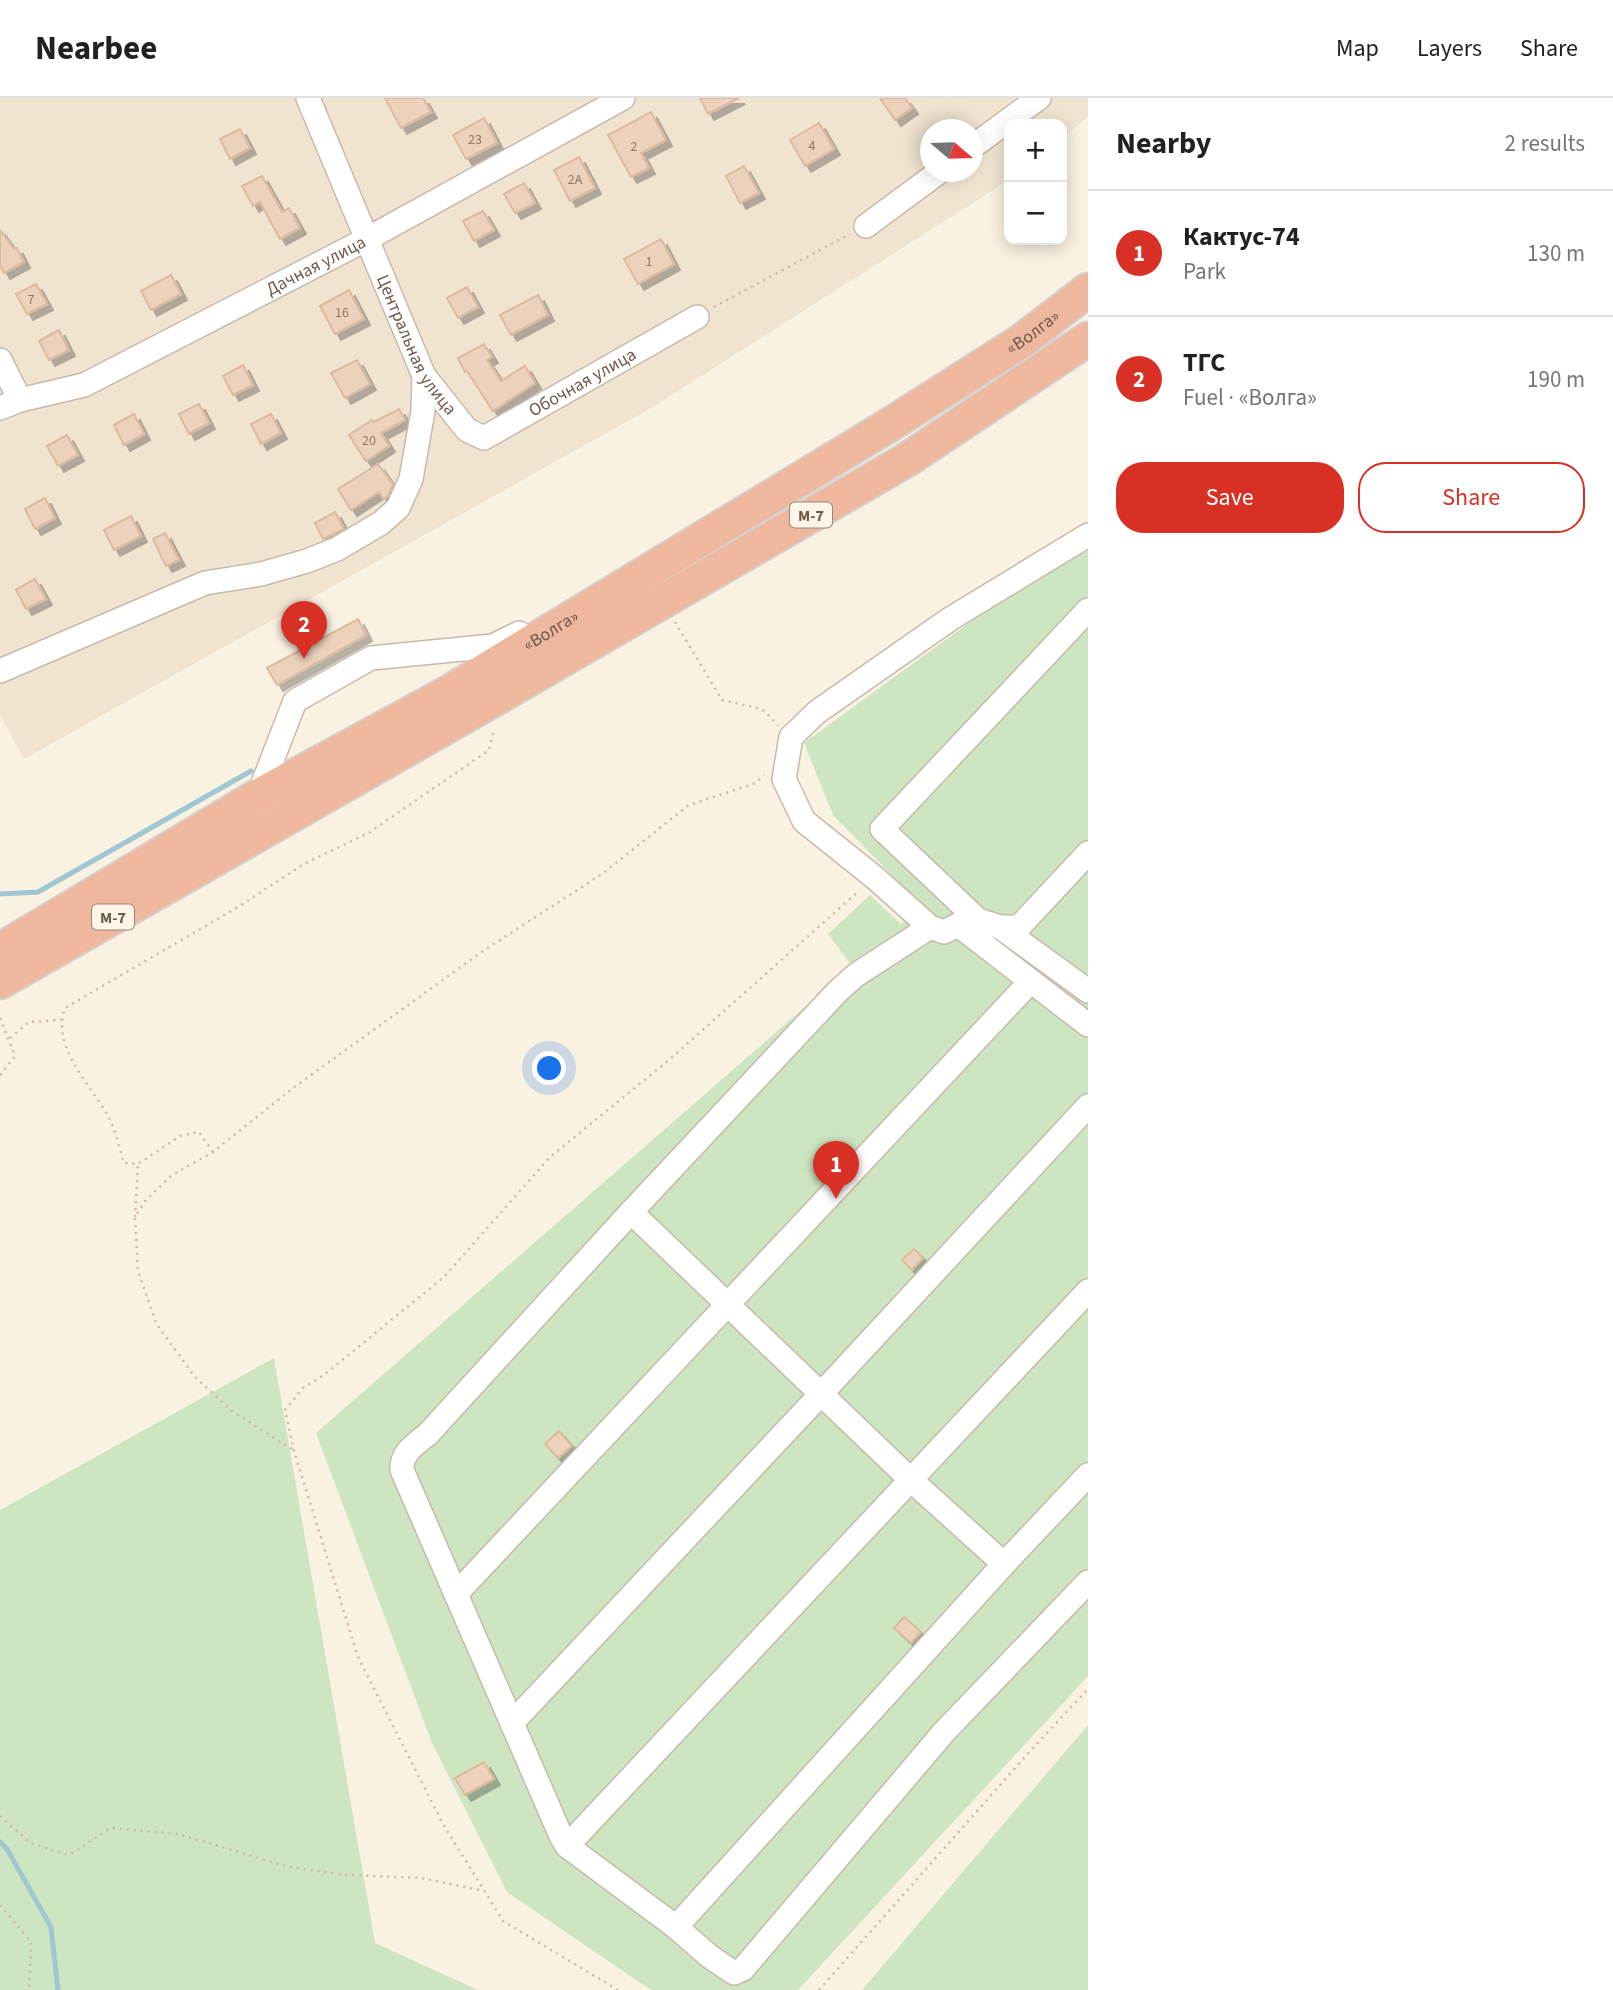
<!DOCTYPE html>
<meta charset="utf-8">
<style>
body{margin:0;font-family:"Source Sans 3",sans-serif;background:#f2f2f2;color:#202124}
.controls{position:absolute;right:21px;top:21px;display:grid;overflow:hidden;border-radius:14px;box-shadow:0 4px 18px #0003}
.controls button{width:63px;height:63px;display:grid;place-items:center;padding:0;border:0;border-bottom:2px solid #e0e0e0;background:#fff;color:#202124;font:35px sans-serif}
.compass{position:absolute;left:920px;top:21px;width:63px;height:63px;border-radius:50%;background:#fff;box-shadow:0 4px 18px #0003;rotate:109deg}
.you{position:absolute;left:550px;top:971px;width:24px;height:24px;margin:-18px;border:5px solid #fff;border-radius:50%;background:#1a73e8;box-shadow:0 0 0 10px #1a73e833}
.badge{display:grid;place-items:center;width:46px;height:46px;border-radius:50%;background:#d93025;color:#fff;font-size:23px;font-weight:700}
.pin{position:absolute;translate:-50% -58px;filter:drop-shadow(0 2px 4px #0008)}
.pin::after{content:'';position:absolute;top:37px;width:24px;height:21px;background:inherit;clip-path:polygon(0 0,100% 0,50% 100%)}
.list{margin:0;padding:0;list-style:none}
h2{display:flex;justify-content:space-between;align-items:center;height:91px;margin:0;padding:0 28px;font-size:30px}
h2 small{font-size:23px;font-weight:400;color:#757577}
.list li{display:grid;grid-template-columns:46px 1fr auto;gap:21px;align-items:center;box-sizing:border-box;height:126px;padding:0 28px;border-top:2px solid #e0e0e0}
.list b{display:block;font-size:26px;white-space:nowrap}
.list p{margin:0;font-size:23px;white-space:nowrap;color:#757577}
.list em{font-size:23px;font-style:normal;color:#757577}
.actions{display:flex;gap:14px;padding:21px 28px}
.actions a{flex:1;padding:16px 0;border:2px solid #d93025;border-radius:28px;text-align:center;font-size:24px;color:#d93025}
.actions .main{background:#d93025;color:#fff}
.map{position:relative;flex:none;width:1088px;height:1892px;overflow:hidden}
header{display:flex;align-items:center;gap:42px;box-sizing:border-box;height:98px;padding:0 35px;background:#fff;border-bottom:2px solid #e0e0e0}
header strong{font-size:33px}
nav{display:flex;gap:38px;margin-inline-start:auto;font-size:24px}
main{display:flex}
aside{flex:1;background:#fff}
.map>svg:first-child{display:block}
.residential{fill:#f0e3d0;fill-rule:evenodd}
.green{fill:#cee5c2}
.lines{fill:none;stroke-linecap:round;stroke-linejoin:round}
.stream{stroke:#a0c6d1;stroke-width:5}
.building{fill:#ecd2bc;stroke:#ddb99e;stroke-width:2;filter:url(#shadow)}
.minor-casing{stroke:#c8b9aa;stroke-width:26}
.highway-casing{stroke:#d6d1cd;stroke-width:37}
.path{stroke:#d0b5a0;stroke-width:2.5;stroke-dasharray:2 5;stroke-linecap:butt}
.minor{stroke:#fff;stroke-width:23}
.highway{stroke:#eeb79e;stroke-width:33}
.labels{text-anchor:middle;stroke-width:5;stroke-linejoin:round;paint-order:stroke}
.number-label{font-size:14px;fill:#8e7767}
.shield{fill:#fdf5e7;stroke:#99887a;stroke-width:2}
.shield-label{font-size:16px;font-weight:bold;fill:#6e594b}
.street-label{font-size:18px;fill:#6e594b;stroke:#fdf5e7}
</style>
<header>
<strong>Nearbee</strong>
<nav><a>Map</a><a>Layers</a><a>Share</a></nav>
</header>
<main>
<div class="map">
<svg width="1088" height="1892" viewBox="0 0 1088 1892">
<defs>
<filter id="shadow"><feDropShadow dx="6" dy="6" stdDeviation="0" flood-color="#0004"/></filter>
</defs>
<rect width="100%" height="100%" fill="#f9f1e1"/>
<!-- residential -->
<path class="residential" d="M0 0H1088V18L1062 41V26H1009V82L651 310 24 661 0 617ZM930 32H972V74H930Z"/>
<!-- green -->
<path class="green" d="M1088 449V1578L798 1892H651L507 1794 432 1645 316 1335 852 868 828 836 870 797 901 826 922 808 833 717 804 645 1014 492Z
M274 1260 375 1845 478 1892H0V1412Z
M1088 1627V1892H862Z"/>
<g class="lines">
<!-- stream -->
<path class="stream" d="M0 796 38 794 251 673
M0 1744 7 1751 51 1829 58 1892"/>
</g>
<!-- building -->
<path class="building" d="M385 0H423L431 14 401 30Z
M700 0H739L708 16Z
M880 0H905L912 10 895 22Z
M651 14 666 42 641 55 649 70 631 79 608 37Z
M484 20 497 45 466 61 453 37Z
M819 25 834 51 805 68 790 42Z
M240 31 250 50 230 61 220 41Z
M579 59 595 90 570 103 554 72Z
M744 68 759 95 740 105 726 78Z
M262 78 282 114 289 110 300 130 280 141 260 104 253 108 242 88Z
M524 85 535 105 515 115 504 96Z
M483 113 494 132 474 143 463 123Z
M0 132 14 151 17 150 24 164 4 175 0 167Z
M661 141 674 166 638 186 624 161Z
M171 177 181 196 151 212 141 193Z
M36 186 47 206 27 216 16 196Z
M467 189 478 209 458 220 447 200Z
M349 192 364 221 335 236 320 208Z
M538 197 548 217 511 237 500 217Z
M59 232 69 252 49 262 39 243Z
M484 246 492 259 487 262 501 283 525 268 535 285 493 313 467 273 465 274 458 260Z
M357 262 370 286 345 300 331 275Z
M243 267 253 287 233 297 223 278Z
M199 306 209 325 189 336 179 316Z
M399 311 405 322 381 335 389 348 366 363 349 337 372 322 374 324Z
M134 316 144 336 124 347 114 327Z
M271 316 281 335 261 346 251 326Z
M67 337 78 357 58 368 47 348Z
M378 366 393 387 388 398 384 401 379 394 351 412 338 391Z
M45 400 55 420 35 431 25 411Z
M335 414 344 431 323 441 315 425Z
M131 418 141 438 114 452 104 432Z
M165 435 179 462 166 468 153 441Z
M35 481 46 501 26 511 16 492Z
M358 521 366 537 277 587 267 570Z
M914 1151 923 1160 912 1172 902 1162Z
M559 1333 572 1348 558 1360 545 1346Z
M904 1519 921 1534 911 1545 894 1530Z
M484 1664 494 1681 465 1697 455 1680Z"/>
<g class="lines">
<!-- minor casing -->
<g class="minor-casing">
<g id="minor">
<path id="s1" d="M308 0 424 278 467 332 484 340 697 219"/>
<path d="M972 49 1039 0"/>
<path d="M866 128 939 74"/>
<path d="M0 262 20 302"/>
<path id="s2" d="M0 310 20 302 84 287 367 141 623 0"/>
<path d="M1088 437 950 521 817 614 791 639 784 681 804 723 874 779 930 829 944 834 958 827 978 822 1000 829 1088 893"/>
<path d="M0 573 205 485 261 476 307 463 337 451 381 425 398 410 411 381 423 313 424 278"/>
<path d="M258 698 295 603 371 560 493 548 519 535"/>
<path d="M978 822 882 731 1088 512"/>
<path d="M958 827 1088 927"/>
<path d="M930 829 856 877 838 893 631 1114 428 1336C416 1346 401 1354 402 1372L561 1738 567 1748 676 1829 709 1858 734 1875 743 1871 944 1634 1088 1484"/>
<path d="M1000 829H1019L1088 755"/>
<path d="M631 1114 911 1382 1004 1466"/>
<path d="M456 1496 1030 884"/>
<path d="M512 1625 821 1296 1088 1008"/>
<path d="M567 1748 1088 1193"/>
<path d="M676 1829 1004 1466 1088 1377"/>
</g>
</g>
<!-- highway casing -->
<g class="highway-casing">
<g id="highway">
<path id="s3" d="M0 852 258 698 446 596 891 326 1023 242 1088 192"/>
<path d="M0 884 500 598 908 361 1088 241"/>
</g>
</g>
<!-- path -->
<path class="path" d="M714 209 850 136
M675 524 722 602 762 611 778 627
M0 920 15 958 0 977
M10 940 29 924 61 922
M213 1054 199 1034 180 1038 138 1066 124 1065C119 1050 116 1032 108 1018 90 985 51 950 65 910L238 809 304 766 370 734 489 652 494 631
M135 1119 138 1066
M292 1351 232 1313 195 1279 156 1225 138 1173 135 1119 146 1102 172 1077 213 1054 293 990 483 853 602 776 689 707 756 685 764 677
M0 1718 30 1745 69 1757 111 1730 178 1736 289 1769 347 1777 422 1780 484 1793
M0 1807 31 1844 29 1892
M618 1892 503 1823 443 1726 358 1559 294 1353 285 1312 303 1290 324 1277 444 1179 550 1059 669 962 859 793
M819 1892 1031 1652 1088 1591"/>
<!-- minor -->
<use href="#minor" class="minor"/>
<!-- highway -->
<use href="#highway" class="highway"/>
</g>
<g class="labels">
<!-- number labels -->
<g class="number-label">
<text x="475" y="46">23</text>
<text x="812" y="52">4</text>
<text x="634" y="53">2</text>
<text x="575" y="86">2А</text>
<text x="649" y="168">1</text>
<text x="31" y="206">7</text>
<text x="342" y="219">16</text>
<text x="369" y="347">20</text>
</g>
<!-- shield labels -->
<g class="shield">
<rect x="790" y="404.5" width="42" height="25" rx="5"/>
<rect x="92" y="806.5" width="42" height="25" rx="5"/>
</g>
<g class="shield-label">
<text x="811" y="423">М-7</text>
<text x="113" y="825">М-7</text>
</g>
<!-- street labels -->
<g class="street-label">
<text dy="6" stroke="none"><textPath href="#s2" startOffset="348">Дачная улица</textPath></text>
<text dy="6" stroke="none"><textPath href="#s3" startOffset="1204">«Волга»</textPath></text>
<text dy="6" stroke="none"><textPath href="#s1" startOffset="270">Центральная улица</textPath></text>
<text dy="6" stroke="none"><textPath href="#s1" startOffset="502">Обочная улица</textPath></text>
<text dy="6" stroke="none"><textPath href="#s3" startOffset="637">«Волга»</textPath></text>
</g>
</g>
</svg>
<div class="controls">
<button>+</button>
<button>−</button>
</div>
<svg class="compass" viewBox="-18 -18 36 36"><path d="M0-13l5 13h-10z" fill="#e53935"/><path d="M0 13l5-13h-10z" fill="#757577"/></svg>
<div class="you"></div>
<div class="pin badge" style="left:836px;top:1101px">1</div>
<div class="pin badge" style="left:304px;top:561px">2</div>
</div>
<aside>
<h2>Nearby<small>2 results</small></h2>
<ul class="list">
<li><span class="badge">1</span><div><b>Кактус-74</b><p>Park</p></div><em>130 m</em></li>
<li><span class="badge">2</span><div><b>ТГС</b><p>Fuel · «Волга»</p></div><em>190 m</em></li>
</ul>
<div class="actions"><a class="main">Save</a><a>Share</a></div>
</aside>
</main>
